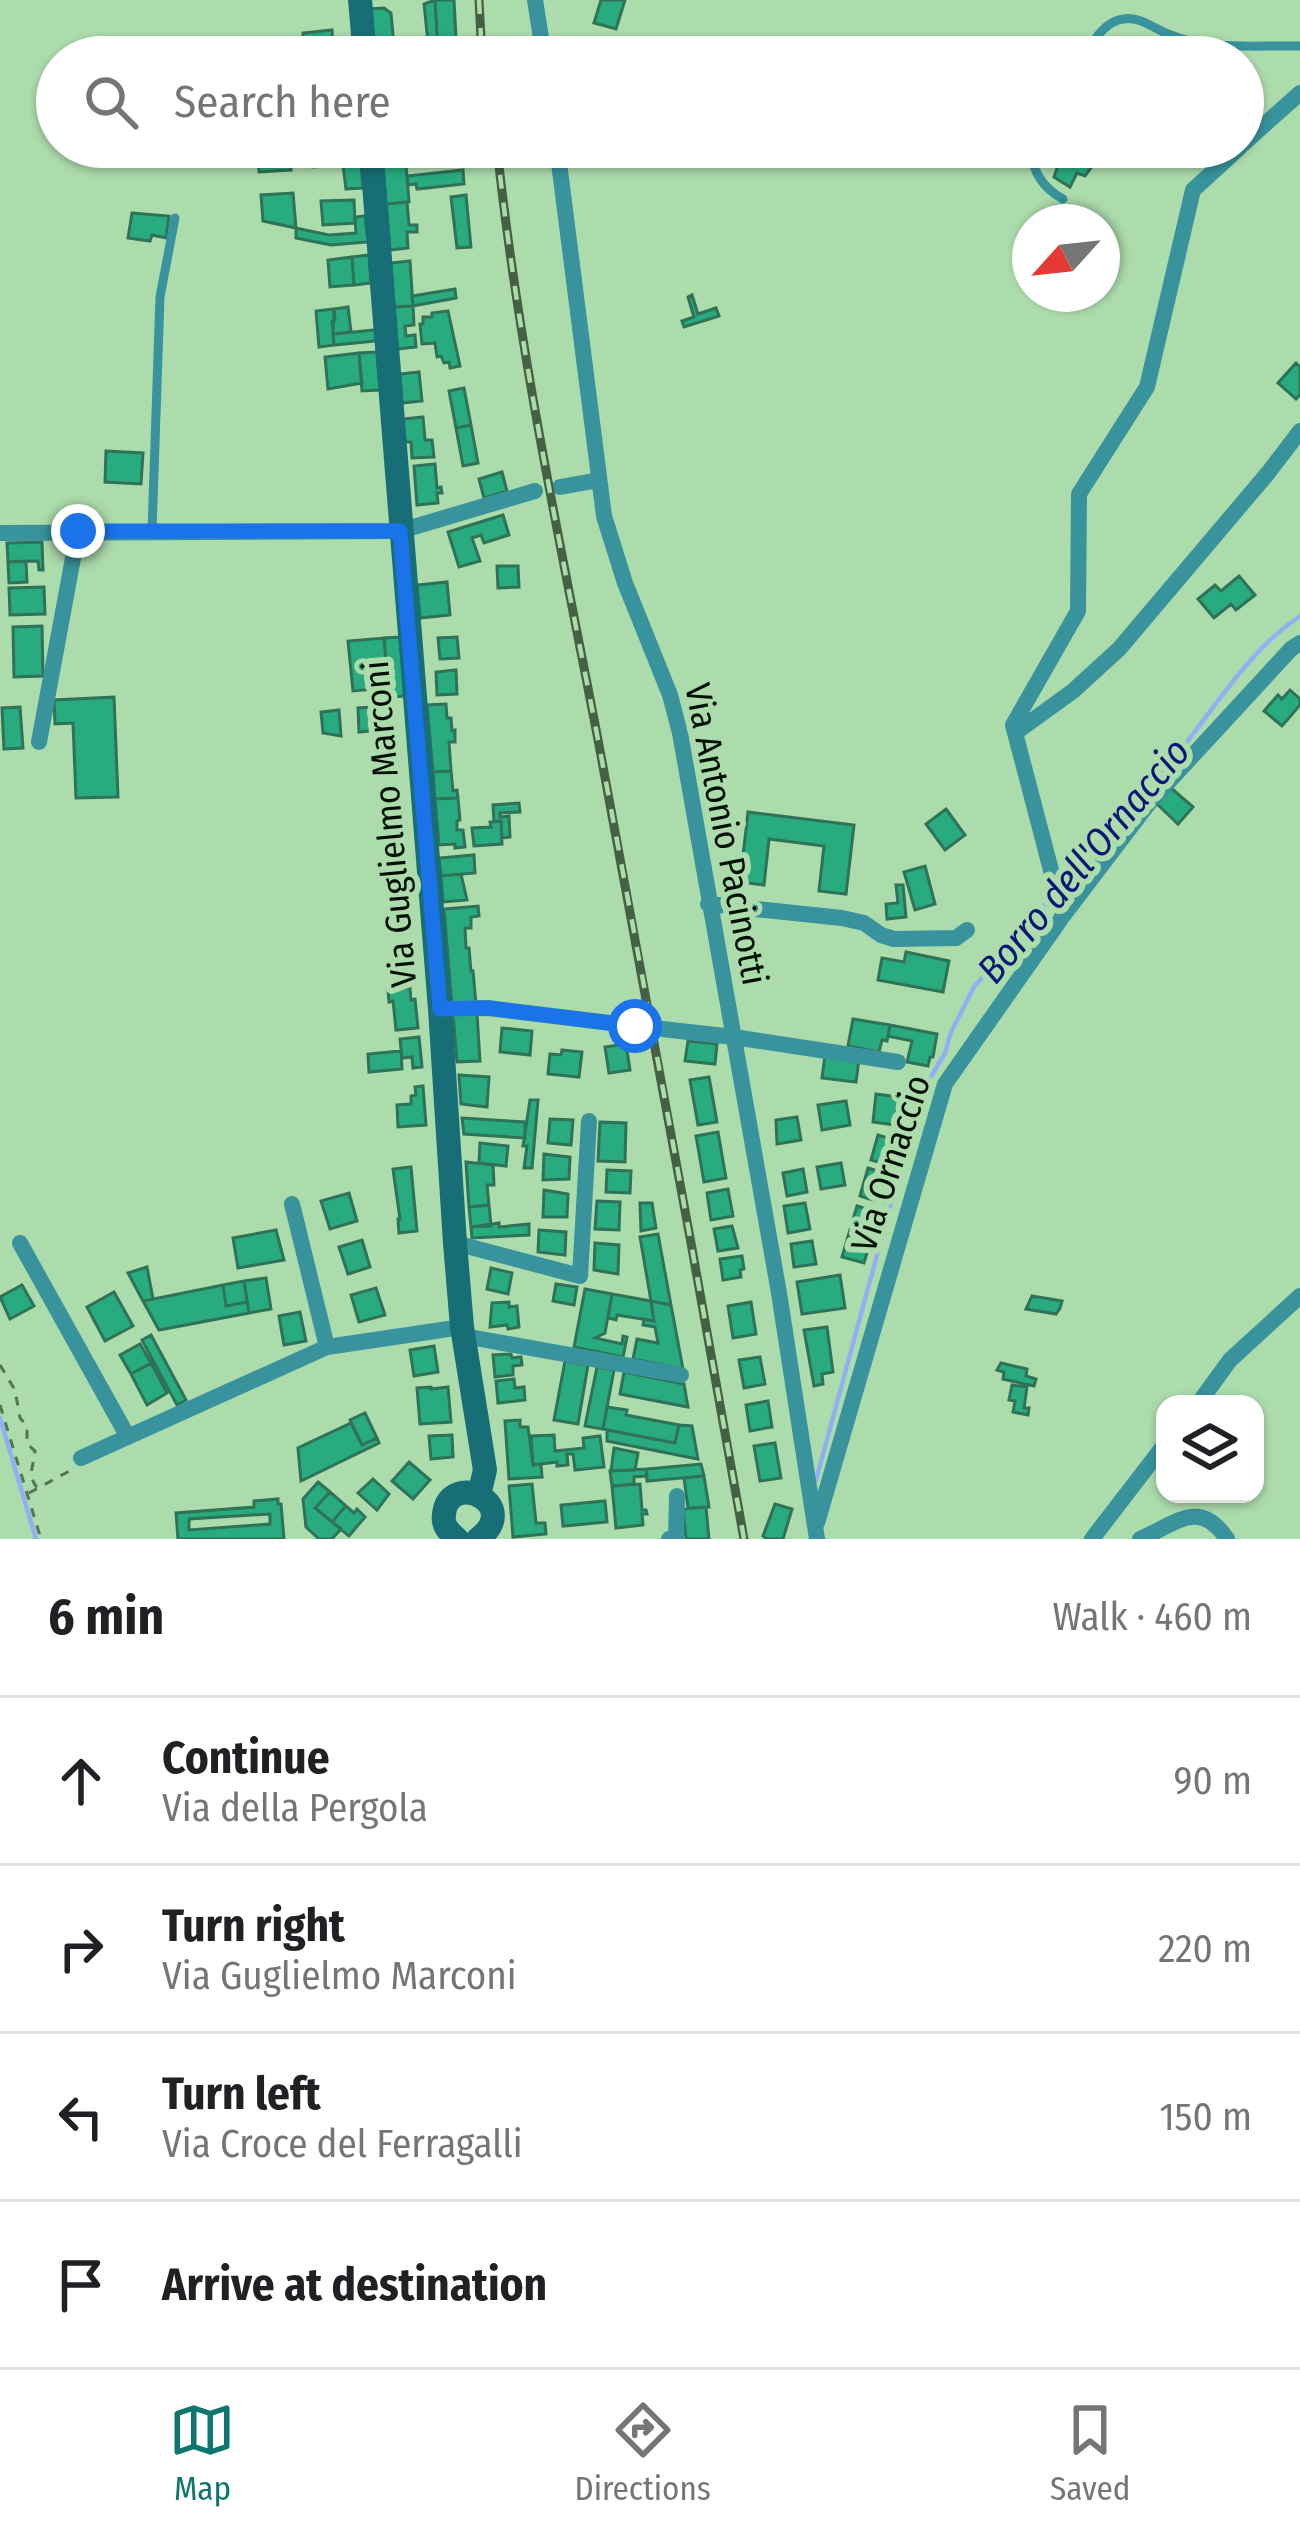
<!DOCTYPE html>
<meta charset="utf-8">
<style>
body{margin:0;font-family:"Fira Sans Condensed",sans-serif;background:#f2f2f2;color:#202124}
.controls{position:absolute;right:36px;bottom:36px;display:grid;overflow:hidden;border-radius:24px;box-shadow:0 3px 9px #0004}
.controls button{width:108px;height:108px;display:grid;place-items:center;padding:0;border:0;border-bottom:3px solid #e0e0e0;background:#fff;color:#202124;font:60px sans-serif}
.compass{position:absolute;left:1012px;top:204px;width:108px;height:108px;border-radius:50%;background:#fff;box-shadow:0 3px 9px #0004;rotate:243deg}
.stop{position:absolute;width:36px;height:36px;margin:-27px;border:9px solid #1a73e8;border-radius:50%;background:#fff}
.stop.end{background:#1a73e8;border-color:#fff;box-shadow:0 3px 12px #0008}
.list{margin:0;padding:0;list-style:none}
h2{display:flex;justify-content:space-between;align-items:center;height:156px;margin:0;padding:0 48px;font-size:51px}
h2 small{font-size:39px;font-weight:400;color:#757577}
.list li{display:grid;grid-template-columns:78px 1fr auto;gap:36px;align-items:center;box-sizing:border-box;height:168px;padding:0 48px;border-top:3px solid #e0e0e0}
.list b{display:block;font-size:45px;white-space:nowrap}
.list p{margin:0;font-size:39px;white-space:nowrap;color:#757577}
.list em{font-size:39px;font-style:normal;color:#757577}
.icon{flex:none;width:66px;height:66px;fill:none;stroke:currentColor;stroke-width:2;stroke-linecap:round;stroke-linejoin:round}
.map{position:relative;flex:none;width:1300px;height:1539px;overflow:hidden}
.search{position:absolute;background:#fff;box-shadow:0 3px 9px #0004;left:36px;right:36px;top:36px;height:132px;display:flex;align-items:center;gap:30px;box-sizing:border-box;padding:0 42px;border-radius:66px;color:#757577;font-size:45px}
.sheet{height:828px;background:#fff}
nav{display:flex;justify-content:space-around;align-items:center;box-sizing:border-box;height:168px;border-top:3px solid #e0e0e0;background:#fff;font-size:33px;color:#757577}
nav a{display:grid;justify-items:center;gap:6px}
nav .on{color:#0f766e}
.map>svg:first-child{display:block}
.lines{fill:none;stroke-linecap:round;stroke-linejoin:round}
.stream{stroke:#91b0f3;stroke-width:4.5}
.building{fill:#28ac7f;stroke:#2e7257;stroke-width:3;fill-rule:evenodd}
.path{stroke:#557355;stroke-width:3;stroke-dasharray:9 9;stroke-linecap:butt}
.lane{stroke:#38939c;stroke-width:9}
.street{stroke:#38939c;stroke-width:16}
.secondary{stroke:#186e76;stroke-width:24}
.rail-casing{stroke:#456045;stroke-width:9}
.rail{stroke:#acdbac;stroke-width:4.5;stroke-dasharray:14;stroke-linecap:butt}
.route{stroke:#1a73e8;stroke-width:15}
.labels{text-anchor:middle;stroke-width:12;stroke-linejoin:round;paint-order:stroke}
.street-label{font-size:36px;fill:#021003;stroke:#acdbac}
.water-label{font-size:39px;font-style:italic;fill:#041877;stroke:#acdbac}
</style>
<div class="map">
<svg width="1300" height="1539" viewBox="0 0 1300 1539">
<rect width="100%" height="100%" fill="#acdbac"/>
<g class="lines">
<!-- stream -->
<path class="stream" d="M1062 885C1103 839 1145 794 1184 746 1219 701 1251 649 1300 616
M0 1418 36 1539
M816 1480 911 1130 926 1085 945 1053 951 1032 974 987 1054 894"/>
</g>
<!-- building -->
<path class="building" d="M435 0 438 52H429L424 4Z
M435 0H454L457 57H440L438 52Z
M601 0H625L616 29 594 23Z
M384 8 391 13 395 57H373L369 9Z
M332 30 334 57H311L310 40 303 41V33Z
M311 147H342L343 165 313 167Z
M1060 147H1090L1087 153 1094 164 1085 176 1077 173 1070 187 1054 177 1060 159 1055 156Z
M405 152 409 202 386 204 382 154Z
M290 156 291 170 259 172 258 158Z
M361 163 363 188 346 189 343 165Z
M463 170 464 184 417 189 416 184 408 185 407 176Z
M293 193 296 228 263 221 261 195Z
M466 195 471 247 457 248 451 197Z
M354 200 355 223 323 225 321 201Z
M407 202 409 225H417V232H407L408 248 390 250 386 204Z
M132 213 169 216 166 238 152 235 150 241 128 238Z
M365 216 368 242 331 245 296 238V228L329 235 356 233 355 217Z
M369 255 371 283 354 285 352 257Z
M352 257 354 285 330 287 328 260Z
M410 261 413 306 394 307 391 263Z
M455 289 456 298 413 306 412 296Z
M692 295 698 314 716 308 719 316 684 327 682 321 694 317 688 297Z
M413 306 414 325 405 326 406 336 415 335 416 347 397 349 394 307Z
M348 307 351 332 333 334 334 309Z
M334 309 335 320 332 321 334 345 319 347 316 311Z
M448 311 460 366 450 368 449 362 444 363 441 356 437 357 435 343 422 344 420 324H423V317H432V313Z
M375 330 376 341 334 345 333 334Z
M377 352 380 390 362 391 359 353Z
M359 353 362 383 328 389 325 357Z
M1296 363 1300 367V395L1296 399 1278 383Z
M419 372 422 401 402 403 400 374Z
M464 388 471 425 456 428 449 391Z
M423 417 425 440H432L434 457 412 458 411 442H405L403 419Z
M471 425 478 463 463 466 456 428Z
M106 451 143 453 141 484 105 482Z
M435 464 437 488 441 487 442 493H437L438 503 417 505 414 466Z
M502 472 507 491 484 498 479 479Z
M503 515 509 535 484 543 481 535 472 538 480 561 459 567 448 532Z
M42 542 43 570H39L38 561 8 562 7 543Z
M26 561 27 582 9 583 8 562Z
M497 566H518L519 587 498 588Z
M1239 576 1255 595 1236 610 1231 604 1214 618 1198 599 1215 585 1221 591Z
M447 582 450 615 420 618 417 585Z
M44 587 45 614 10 615 9 588Z
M42 626 43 676 14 677 13 627Z
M401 637 406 696 394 697 388 688 384 638Z
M457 637 459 658 440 659 438 638Z
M384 638 386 660 381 661V668L386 667 388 688 353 691 348 641Z
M456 670 457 694 437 695 436 672Z
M1290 690 1300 699V705L1282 726 1264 711 1278 695 1282 699Z
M114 697 118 797 76 798 73 723 55 724 54 700Z
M446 704 447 718H451L452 731 455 730V742H449L451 771 433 772 427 705Z
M390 706 391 729 359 732 358 708Z
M20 707 23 748 4 749 2 708Z
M339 710 341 736 323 733 321 712Z
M451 771 453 791 457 790 458 798 435 799 433 772Z
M1171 788 1193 807 1178 824 1157 804Z
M458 798 460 820 457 821V830H463L465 847 455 848V844L439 845 435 799Z
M519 803 520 812 500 813V817L509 816 510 837 502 838 501 821 494 822 493 805Z
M946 809 965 835 945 850 926 824Z
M748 812 854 825 846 894 819 891 824 846 769 839 764 885 740 882Z
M501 821 502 844 474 846 472 828 491 827 490 822Z
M474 855 475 873 441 876 439 858Z
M925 866 935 904 915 910 904 872Z
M461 874 467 900 443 902 441 876Z
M896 885H903L906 917 887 919 886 904 898 903Z
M478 906 479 916 471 917V928H465L466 948H469L471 971H473L476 1004 452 1006 444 909Z
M906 952 949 961 943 992 878 980 882 958 904 962Z
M410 988 411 1000 415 999 418 1028 396 1030 393 1001 389 1002 388 990Z
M453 1014H477L480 1061 457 1062Z
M853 1019 890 1025 887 1041 882 1040 879 1052 848 1046Z
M890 1025 937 1034 933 1057H930L928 1066 907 1062 912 1041 888 1036Z
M502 1028 532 1031 530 1055 500 1052Z
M419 1037 422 1067 413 1068 412 1057 402 1058 400 1039Z
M688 1041 717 1044 715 1064 685 1061Z
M626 1044 630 1070 609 1073 605 1047Z
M562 1050 582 1052 579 1077 548 1074 550 1054 561 1055Z
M401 1051 402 1069 369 1072 368 1054Z
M825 1055 859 1059 856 1082 822 1078Z
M459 1075 489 1077 487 1107 461 1104Z
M709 1077 717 1122 698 1125 690 1080Z
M423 1086 426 1125 398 1127 397 1105 411 1104V1096L416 1095 415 1087Z
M876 1094 899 1097 898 1100 904 1101 903 1109 897 1108 895 1125 873 1122Z
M530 1100H538L532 1168H524L527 1146H523Z
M846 1101 850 1125 822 1130 818 1105Z
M797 1117 801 1140 777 1144 776 1120Z
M462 1118 525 1122V1138L464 1134Z
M550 1119 573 1120 571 1145 548 1143Z
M600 1122 626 1123 625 1162 598 1161Z
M718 1132 726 1178 704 1182 696 1136Z
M878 1135 900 1142 892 1166 871 1160Z
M480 1143 508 1146 506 1166 479 1163Z
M544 1154 570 1157 569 1179 543 1180Z
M466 1162 493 1165 494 1185H487L489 1205 469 1207Z
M841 1163 845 1185 821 1189 817 1167Z
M411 1167 417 1231 399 1233 398 1219H400L393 1169Z
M868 1168 891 1175 883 1203 860 1196Z
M803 1169 807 1192 787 1196 783 1173Z
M607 1170 631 1171 630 1193 606 1192Z
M728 1189 733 1216 711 1220 707 1193Z
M544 1190 568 1194 567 1217H543Z
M349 1193 357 1221 330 1229 321 1201Z
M597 1201 620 1202 619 1230 595 1229Z
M640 1203H652L656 1228 641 1231Z
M805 1203 810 1229 788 1233 784 1206Z
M489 1205 491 1226 471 1227 469 1207Z
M857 1206 879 1213 864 1263 842 1257Z
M499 1223V1227L529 1224V1235L472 1238 471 1227Z
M732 1226 738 1248 718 1251 714 1229Z
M276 1230 284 1260 238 1268 233 1238Z
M539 1230 566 1232 565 1255 538 1252Z
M658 1234 664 1267 671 1305 651 1301 646 1272 640 1237Z
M362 1240 370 1267 348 1274 339 1247Z
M812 1241 816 1264 794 1267 791 1244Z
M595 1243 619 1245 618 1274 594 1270Z
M742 1256 744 1269 740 1270 741 1277 723 1280 720 1259Z
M147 1267 153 1299 143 1301 128 1273Z
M491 1268 512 1273 508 1294 487 1289Z
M840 1275 845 1308 802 1314 797 1282Z
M266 1278 271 1309 249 1313 244 1281Z
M244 1281 247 1302 226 1306 223 1285Z
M556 1284 577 1287 574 1305 553 1301Z
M22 1285 34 1306 10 1319 0 1297Z
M223 1285 226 1306 247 1302 249 1313 159 1330 143 1301Z
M376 1288 385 1315 359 1322 351 1295Z
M585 1289 612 1294 605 1333 595 1338 622 1344 623 1336 627 1337 623 1357 574 1347Z
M114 1292 133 1326 105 1341 87 1307Z
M612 1294 651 1301 654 1321 617 1315 616 1320 608 1318Z
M1032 1296 1062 1301 1060 1308 1056 1314 1026 1309Z
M651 1301 671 1305 683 1369 633 1359 637 1339 658 1343 655 1327 643 1325 644 1319 654 1321Z
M509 1302V1307L517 1306 519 1327 508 1329 507 1325 490 1327 492 1303Z
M751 1302 756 1334 733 1338 728 1306Z
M300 1312 306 1341 284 1345 279 1316Z
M827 1327 833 1372 822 1374 823 1384 814 1386 804 1330Z
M151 1335 186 1400 177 1405 142 1340Z
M140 1344 151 1363 131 1374 120 1355Z
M434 1346 438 1372 414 1376 410 1350Z
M511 1354 512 1358 521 1357 522 1365 513 1366V1375L495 1377 493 1355Z
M760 1357 765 1384 744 1388 739 1360Z
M565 1361 588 1365 578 1424 554 1420Z
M151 1363 167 1393 147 1405 131 1374Z
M1001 1363 1027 1369 1026 1376 1036 1379 1034 1386 1003 1379 1004 1372 997 1370Z
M597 1367 614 1370 603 1429 585 1426Z
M624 1372 684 1384 688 1407 620 1394Z
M514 1379 515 1388 524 1387 525 1400 498 1403 496 1381Z
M1012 1385 1027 1387 1024 1408H1029L1028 1415 1013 1412 1015 1401 1009 1400Z
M431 1387V1389L448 1387 451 1422 420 1424 417 1388Z
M768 1401 772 1427 750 1431 746 1405Z
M607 1407 627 1410 626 1415 679 1425 675 1443 603 1429Z
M365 1413 377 1438 362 1445 350 1420Z
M520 1420V1427H528L533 1465 541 1464 542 1477 509 1479 505 1421Z
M351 1423 362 1445 377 1438 379 1443 301 1481 298 1448Z
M679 1425 692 1426 698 1459 607 1441V1430L675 1443Z
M452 1435 453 1457 431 1459 429 1436Z
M554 1435 555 1451 584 1448 583 1438 600 1436 604 1467 575 1470 573 1454H567L568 1465 557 1466V1462L533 1465 531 1436Z
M775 1443 781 1478 760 1481 754 1446Z
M614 1448 638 1453 635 1470 611 1471Z
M409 1462 430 1480 413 1499 392 1481Z
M701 1464 704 1476 647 1481 646 1469Z
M646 1469 647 1476 634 1477V1484L612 1486 610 1471Z
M704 1476 709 1507 688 1508 684 1478Z
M373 1479 389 1494 377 1510 358 1493Z
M318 1482 330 1492 315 1508 341 1529 332 1539H319L306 1527 303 1499Z
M532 1484 536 1523H545L546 1534 513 1537 509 1486Z
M640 1484 642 1510H646L647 1514H642L643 1525 616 1528 612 1486Z
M330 1492 346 1506 332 1522 315 1508Z
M278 1499V1504H281L284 1539H178L176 1513 254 1507V1501ZM270 1514V1524L189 1530V1519Z
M605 1501 607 1522 563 1526 561 1505Z
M775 1504 792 1509 783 1539H767L763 1536Z
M346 1506 354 1513 357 1509 365 1517 349 1536 332 1522Z
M706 1507 709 1539H686L683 1509Z"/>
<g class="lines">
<!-- path -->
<path class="path" d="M0 1365 15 1390 20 1418 27 1426V1444L35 1451C34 1467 26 1474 38 1489
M0 1405 41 1539
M29 1493 73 1469"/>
<!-- lane -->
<path class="lane" d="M1083 57C1094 42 1103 22 1123 19 1139 16 1153 28 1168 34 1208 51 1257 45 1300 46
M1033 147C1029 169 1044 189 1063 199
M152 531 160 297 175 218"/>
<!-- street -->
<path class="street" d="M535 0 544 57
M1243 144 1300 93
M557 147 604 516 625 583 670 695 680 733 779 1293 817 1539
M560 487 599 480
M0 533 400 531 535 491
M1015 733 1073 691 1119 649 1268 473 1300 431
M39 742 78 531
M708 904 842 918 864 923 881 935 894 939 956 938 967 930
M1063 916 1013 725 1078 611 1079 494 1147 387 1193 190 1240 147
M440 1009 488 1008 635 1026
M662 1029 734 1037 898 1062
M292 1204 327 1347
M20 1243 128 1437
M455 1243 580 1276 589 1121
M464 1336 681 1375
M1198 1404 1230 1360 1300 1296
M81 1458 327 1347 462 1327
M817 1523 945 1084 1063 916 1149 803 1291 649 1300 643
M669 1539 676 1538 677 1496
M1092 1539 1165 1444
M1140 1539C1177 1523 1200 1498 1227 1539"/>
<!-- secondary -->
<path class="secondary" d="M360 0 365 57
M371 147 440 1009 455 1243 462 1327 485 1470 479 1495
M457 1539C449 1532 442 1526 444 1514 449 1469 524 1504 478 1539"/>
<!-- rail casing -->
<g class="rail-casing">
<path id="rail" d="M479 0 482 57
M497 147C518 348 561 547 599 745 649 1010 697 1274 744 1539"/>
</g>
<!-- rail -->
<use href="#rail" class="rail"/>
</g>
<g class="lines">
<!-- route -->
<path class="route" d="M78 531H400L440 1009 488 1008 635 1026"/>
</g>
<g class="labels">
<!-- street labels -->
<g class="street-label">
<text transform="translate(389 824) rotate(-95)" y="13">Via Guglielmo Marconi</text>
<text transform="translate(727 834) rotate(79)" y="13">Via Antonio Pacinotti</text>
<text transform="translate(890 1163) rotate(-72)" y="13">Via Ornaccio</text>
</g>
<!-- water labels -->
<g class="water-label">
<text transform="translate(1083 860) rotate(-50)" y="14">Borro dell'Ornaccio</text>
</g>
</g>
</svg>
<div class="controls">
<button><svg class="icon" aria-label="layers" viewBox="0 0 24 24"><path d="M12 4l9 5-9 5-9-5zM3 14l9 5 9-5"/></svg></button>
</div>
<svg class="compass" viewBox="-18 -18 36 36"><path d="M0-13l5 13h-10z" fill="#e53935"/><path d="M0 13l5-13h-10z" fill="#757577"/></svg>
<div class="stop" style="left:635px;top:1026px"></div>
<div class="stop end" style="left:78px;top:531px"></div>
<div class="search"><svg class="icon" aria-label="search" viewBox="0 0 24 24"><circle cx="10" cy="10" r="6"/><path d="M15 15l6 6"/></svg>Search here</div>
</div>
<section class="sheet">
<h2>6 min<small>Walk · 460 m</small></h2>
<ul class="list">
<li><svg class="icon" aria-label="ahead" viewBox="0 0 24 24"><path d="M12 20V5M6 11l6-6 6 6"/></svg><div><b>Continue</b><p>Via della Pergola</p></div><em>90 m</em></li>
<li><svg class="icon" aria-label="right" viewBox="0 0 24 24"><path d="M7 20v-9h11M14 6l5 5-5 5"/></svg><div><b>Turn right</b><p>Via Guglielmo Marconi</p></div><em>220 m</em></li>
<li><svg class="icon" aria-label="left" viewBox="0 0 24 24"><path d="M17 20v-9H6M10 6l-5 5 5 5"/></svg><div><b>Turn left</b><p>Via Croce del Ferragalli</p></div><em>150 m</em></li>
<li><svg class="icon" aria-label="arrive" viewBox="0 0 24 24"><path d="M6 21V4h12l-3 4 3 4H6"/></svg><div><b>Arrive at destination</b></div></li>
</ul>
</section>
<nav>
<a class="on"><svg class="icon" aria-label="map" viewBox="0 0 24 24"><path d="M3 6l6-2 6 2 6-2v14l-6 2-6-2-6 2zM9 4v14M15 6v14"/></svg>Map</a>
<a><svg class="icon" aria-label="directions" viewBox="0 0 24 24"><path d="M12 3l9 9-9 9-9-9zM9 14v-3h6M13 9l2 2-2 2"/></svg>Directions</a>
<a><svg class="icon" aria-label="saved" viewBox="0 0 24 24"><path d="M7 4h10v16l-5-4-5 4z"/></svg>Saved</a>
</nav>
